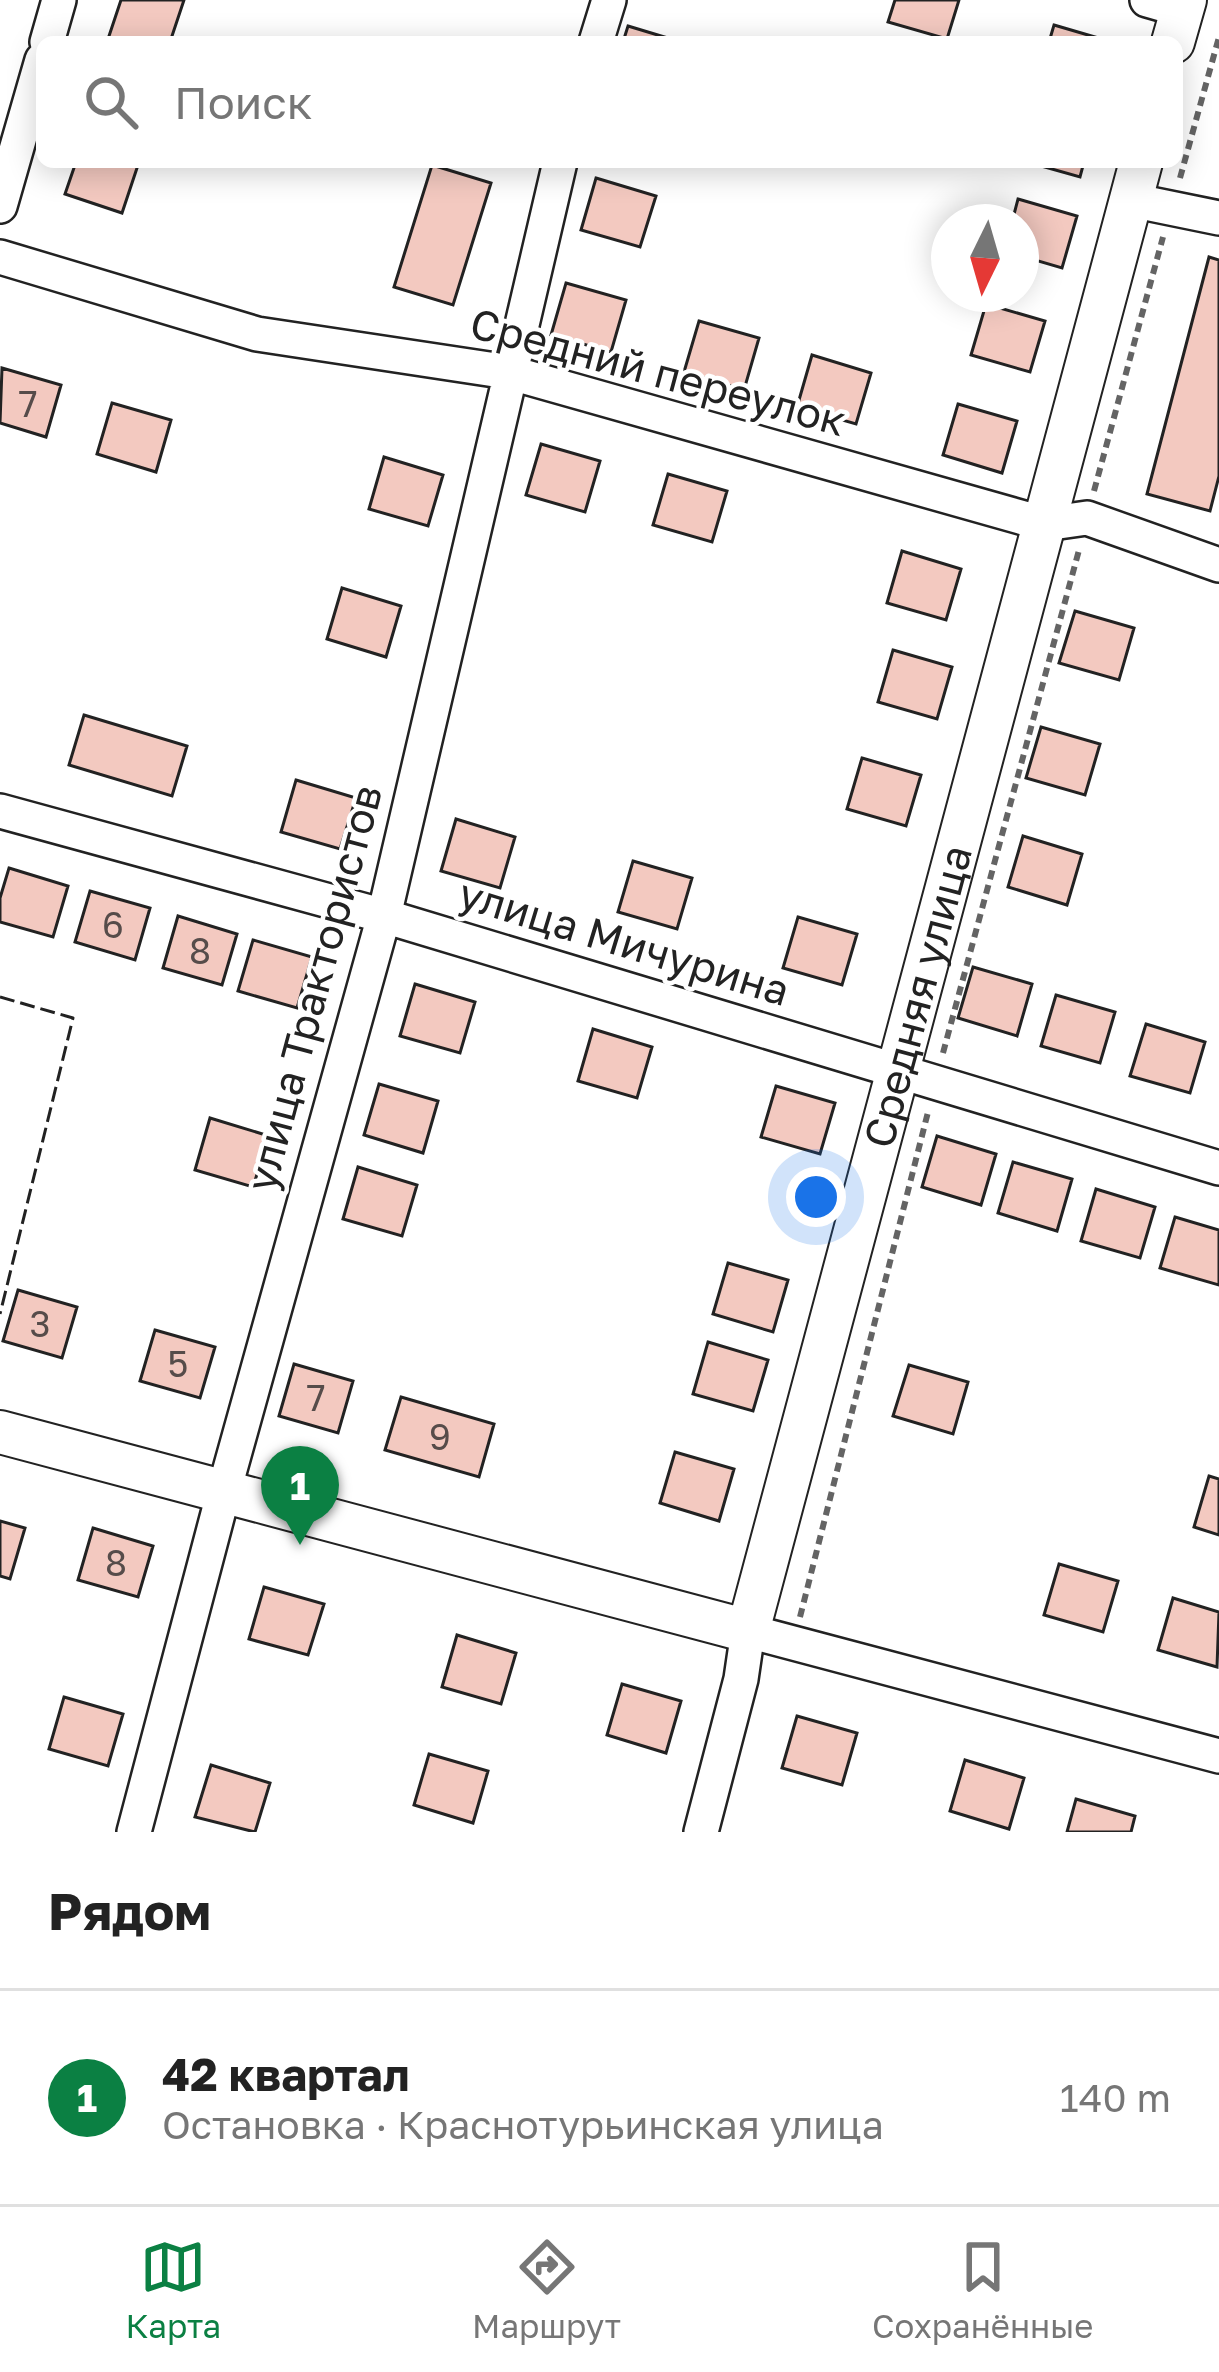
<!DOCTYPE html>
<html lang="ru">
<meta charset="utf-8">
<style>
body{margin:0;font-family:"Golos Text",sans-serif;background:#f2f2f2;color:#222}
.compass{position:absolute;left:931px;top:204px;width:108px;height:108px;border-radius:50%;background:#fff;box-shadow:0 6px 30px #0003;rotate:185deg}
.you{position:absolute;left:816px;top:1197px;width:42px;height:42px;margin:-30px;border:9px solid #fff;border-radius:50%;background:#1a73e8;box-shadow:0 0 0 18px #1a73e833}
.badge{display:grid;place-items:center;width:78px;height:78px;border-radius:50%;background:#0b8043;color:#fff;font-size:39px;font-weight:700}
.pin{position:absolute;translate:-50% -99px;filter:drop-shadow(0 3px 6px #0008)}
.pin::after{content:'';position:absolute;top:63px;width:42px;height:36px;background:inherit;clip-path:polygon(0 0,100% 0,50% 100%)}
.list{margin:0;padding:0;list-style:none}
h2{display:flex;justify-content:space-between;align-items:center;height:156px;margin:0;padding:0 48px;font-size:51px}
h2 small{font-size:39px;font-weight:400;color:#767676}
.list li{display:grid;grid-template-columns:78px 1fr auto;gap:36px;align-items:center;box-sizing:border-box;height:216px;padding:0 48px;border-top:3px solid #e0e0e0}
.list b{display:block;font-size:45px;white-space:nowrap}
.list p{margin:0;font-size:39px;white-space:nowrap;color:#767676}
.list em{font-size:39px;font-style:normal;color:#767676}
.icon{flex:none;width:66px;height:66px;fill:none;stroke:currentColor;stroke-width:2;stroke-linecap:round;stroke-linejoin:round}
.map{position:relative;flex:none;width:1219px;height:1832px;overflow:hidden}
.search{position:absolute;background:#fff;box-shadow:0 6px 30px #0003;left:36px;right:36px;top:36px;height:132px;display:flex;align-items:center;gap:30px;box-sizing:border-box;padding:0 42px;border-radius:18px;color:#767676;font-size:45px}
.sheet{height:372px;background:#fff}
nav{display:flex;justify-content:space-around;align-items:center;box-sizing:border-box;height:168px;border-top:3px solid #e0e0e0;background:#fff;font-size:33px;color:#767676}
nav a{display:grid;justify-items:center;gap:6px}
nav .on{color:#0b8043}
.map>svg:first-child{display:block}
.building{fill:#f3c9c0;stroke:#222;stroke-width:3}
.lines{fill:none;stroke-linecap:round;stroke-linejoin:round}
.minor-casing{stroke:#222;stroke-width:38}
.major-casing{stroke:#222;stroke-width:46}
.path{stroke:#646464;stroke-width:6;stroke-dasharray:9 6;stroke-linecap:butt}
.minor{stroke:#fff;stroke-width:33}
.major{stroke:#fff;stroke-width:42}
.fence{stroke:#222;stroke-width:3;stroke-dasharray:15 6;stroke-linecap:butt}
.labels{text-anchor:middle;stroke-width:9;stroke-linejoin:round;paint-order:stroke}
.number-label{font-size:36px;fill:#564c4a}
.street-label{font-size:42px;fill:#222;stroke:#fff}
</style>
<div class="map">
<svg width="1219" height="1832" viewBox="0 0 1219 1832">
<rect width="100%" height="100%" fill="#fff"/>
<!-- building -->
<path class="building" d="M121 0H184L170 42H107Z
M895 0H959L947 39 888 22Z
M1054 25 1112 42H1049Z
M628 26 681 42H623Z
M76 162H139L122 213 65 194Z
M1027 162H1084L1080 177Z
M432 165 491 183 453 305 394 287Z
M596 178 656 196 640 247 581 230Z
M1018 199 1077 216 1062 268 1021 256V222H1012Z
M1209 257 1219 260V476L1210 511 1147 494Z
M566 283 626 300 611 352 551 335Z
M986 304 1045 321 1030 372 971 355Z
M699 321 759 338 744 390 684 372Z
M812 355 871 373 856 424 797 407Z
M2 368 61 385 46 437 0 423Z
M112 403 171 420 156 472 97 454Z
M958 404 1017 421 1002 473 943 455Z
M541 444 600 461 585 512 526 495Z
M384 457 443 475 428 526 369 509Z
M668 474 727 491 712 542 653 525Z
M902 551 961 569 946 620 887 603Z
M342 588 401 606 386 657 327 639Z
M1075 611 1134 628 1119 680 1059 663Z
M893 650 952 667 937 719 878 702Z
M84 715 187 746 172 796 69 765Z
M1041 727 1100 744 1085 795 1026 778Z
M862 758 921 775 906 826 847 809Z
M296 780 356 798 340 849 281 832Z
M456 819 515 837 500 888 441 871Z
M1023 836 1082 854 1067 905 1008 887Z
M633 861 692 878 677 929 618 912Z
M9 868 68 886 53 937 0 922V898Z
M90 891 150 908 135 960 75 942Z
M178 916 237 934 222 985 163 968Z
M798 917 857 934 842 985 783 968Z
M253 940 312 957 297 1008 238 991Z
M973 967 1032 984 1017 1036 958 1018Z
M415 984 475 1002 460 1053 400 1036Z
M1056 995 1115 1012 1100 1063 1041 1046Z
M1146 1024 1205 1042 1190 1093 1130 1076Z
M593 1029 652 1047 637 1098 578 1081Z
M379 1084 438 1101 423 1153 364 1135Z
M776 1086 835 1103 820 1154 761 1137Z
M210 1118 269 1136 253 1187 195 1170Z
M937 1136 996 1154 981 1205 922 1187Z
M1013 1162 1072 1179 1057 1231 998 1213Z
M358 1167 417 1185 402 1236 343 1219Z
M1096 1189 1155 1207 1140 1258 1081 1241Z
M1175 1217 1219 1230V1285L1160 1268Z
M728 1263 788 1280 773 1332 713 1314Z
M18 1290 77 1307 62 1358 3 1341Z
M155 1330 215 1347 200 1398 140 1381Z
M708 1342 768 1360 753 1411 693 1394Z
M294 1364 353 1381 338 1433 279 1416Z
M909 1365 968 1382 953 1434 893 1416Z
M401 1397 494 1424 479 1477 385 1450Z
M675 1452 734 1469 719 1521 660 1503Z
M1209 1476 1219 1479V1535L1194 1527Z
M0 1521 25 1528 10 1579 0 1576Z
M93 1528 153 1546 138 1597 78 1580Z
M1059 1564 1118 1581 1103 1632 1044 1615Z
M264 1587 324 1604 308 1655 249 1639Z
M1173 1598 1219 1612 1217 1667 1158 1650Z
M457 1635 516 1653 501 1704 442 1687Z
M622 1684 681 1701 666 1753 607 1735Z
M64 1697 123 1714 108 1766 49 1749Z
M797 1716 857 1733 842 1785 782 1768Z
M429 1754 488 1771 473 1823 414 1805Z
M965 1760 1024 1778 1009 1829 950 1811Z
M211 1765 270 1783 255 1832 195 1817Z
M1076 1799 1135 1816 1131 1832H1067Z"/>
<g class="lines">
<!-- minor casing -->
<g class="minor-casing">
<path id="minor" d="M1147 0 1182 10
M47 42 59 0
M596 42 609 0
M1131 200 1219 218
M0 206 42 60
M0 257 257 334 508 372 1045 524 1087 518 1219 565
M0 811 384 916 1219 1168
M134 1832 224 1491 384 916 560 162
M701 1832 741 1679 748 1631 1219 1756"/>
</g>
<!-- major casing -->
<g class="major-casing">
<g id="major">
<path d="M1173 42 1185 0"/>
<path id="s1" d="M0 1432 748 1631 1141 162"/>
</g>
</g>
<!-- path -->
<path class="path" d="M1180 178 1219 37
M1094 491 1163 237
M943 1053 1079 550
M800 1617 928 1112"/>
<!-- minor -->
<use href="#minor" class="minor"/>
<!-- major -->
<use href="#major" class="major"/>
<!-- fence -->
<path class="fence" d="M0 997 73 1018 0 1314"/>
</g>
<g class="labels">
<!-- number labels -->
<g class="number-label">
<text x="28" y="417">7</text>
<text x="113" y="938">6</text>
<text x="200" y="964">8</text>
<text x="40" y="1337">3</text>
<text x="178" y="1377">5</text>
<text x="316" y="1411">7</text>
<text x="440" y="1450">9</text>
<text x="116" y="1576">8</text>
</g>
<!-- street labels -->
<g class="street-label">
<text transform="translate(658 372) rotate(15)" y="15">Средний переулок</text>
<text transform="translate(624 942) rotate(17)" y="15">улица Мичурина</text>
<text transform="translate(314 988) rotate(-75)" y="15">улица Трактористов</text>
<text dy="15" stroke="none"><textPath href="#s1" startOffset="1431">Средняя улица</textPath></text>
</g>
</g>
</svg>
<svg class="compass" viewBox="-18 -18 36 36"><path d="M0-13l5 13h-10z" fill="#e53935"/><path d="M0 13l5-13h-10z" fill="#767676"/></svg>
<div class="you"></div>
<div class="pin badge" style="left:300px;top:1545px">1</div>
<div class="search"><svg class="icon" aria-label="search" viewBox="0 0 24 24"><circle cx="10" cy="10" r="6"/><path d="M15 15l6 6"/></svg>Поиск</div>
</div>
<section class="sheet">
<h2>Рядом<small></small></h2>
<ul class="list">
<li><span class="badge">1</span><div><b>42 квартал</b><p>Остановка · Краснотурьинская улица</p></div><em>140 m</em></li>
</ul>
</section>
<nav>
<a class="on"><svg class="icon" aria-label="map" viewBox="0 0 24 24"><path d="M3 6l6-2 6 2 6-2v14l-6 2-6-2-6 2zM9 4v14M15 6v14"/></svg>Карта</a>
<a><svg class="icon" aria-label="directions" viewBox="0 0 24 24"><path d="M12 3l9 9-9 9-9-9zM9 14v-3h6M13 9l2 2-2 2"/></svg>Маршрут</a>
<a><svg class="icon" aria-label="saved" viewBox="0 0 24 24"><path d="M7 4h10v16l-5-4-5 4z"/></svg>Сохранённые</a>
</nav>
